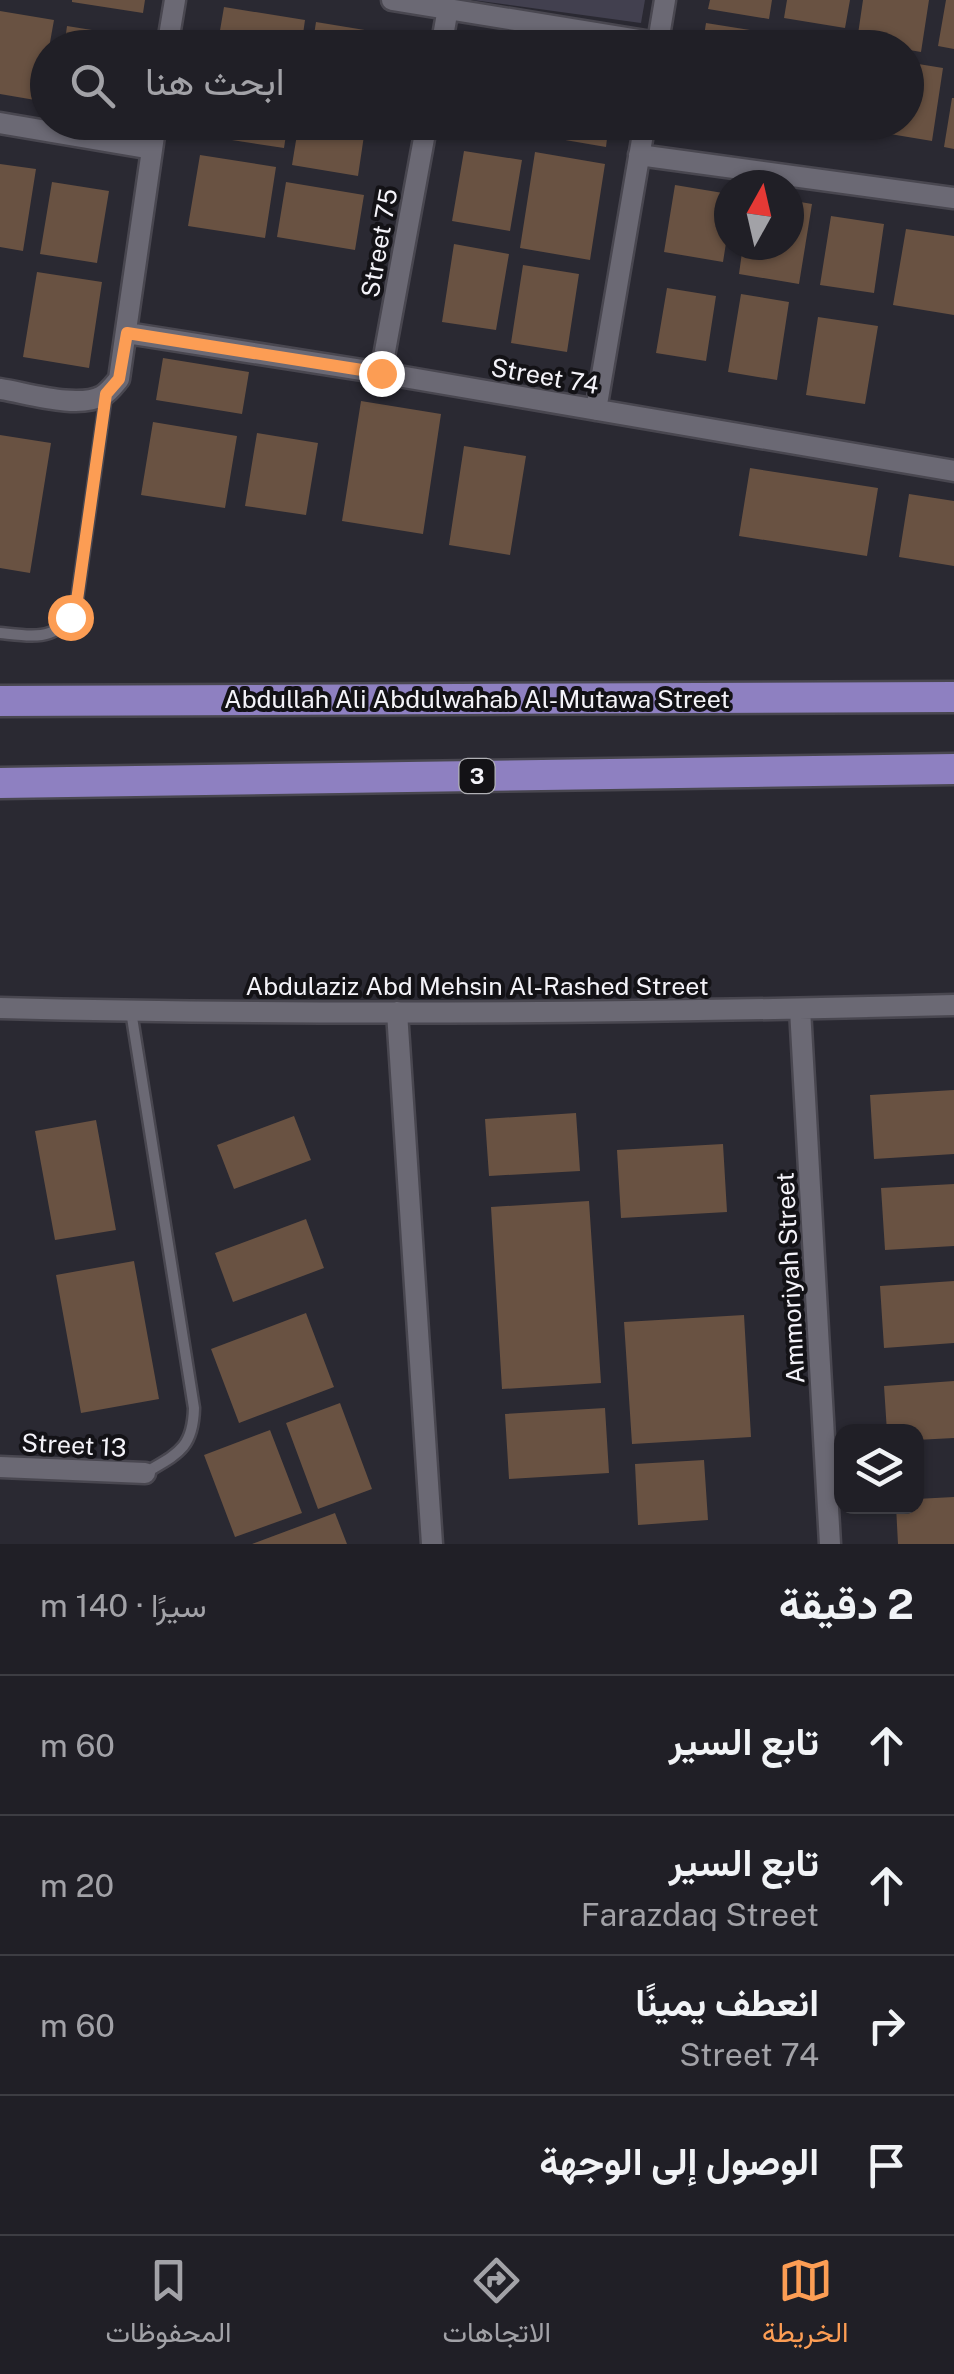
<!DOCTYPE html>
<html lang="ar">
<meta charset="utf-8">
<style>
body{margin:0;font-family:"Public Sans",Vazirmatn,sans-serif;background:#2d2c32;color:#f1f3f6;direction:rtl}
.controls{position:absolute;right:30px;bottom:30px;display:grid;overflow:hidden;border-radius:20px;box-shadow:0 2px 8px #0004}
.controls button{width:90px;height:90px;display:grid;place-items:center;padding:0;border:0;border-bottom:2px solid #3d3d43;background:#201f26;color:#f1f3f6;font:50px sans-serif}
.compass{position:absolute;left:714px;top:170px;width:90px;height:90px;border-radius:50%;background:#201f26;box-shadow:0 2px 8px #0004;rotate:8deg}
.stop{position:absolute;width:30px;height:30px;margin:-22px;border:8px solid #fc9d54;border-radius:50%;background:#fff}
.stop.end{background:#fc9d54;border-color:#fff;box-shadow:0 2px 10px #0008}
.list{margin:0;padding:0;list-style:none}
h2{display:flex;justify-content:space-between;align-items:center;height:130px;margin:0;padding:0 40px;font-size:42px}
h2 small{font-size:32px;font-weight:400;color:#a2a2a7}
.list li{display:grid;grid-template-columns:65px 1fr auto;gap:30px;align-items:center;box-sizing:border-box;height:140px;padding:0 40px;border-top:2px solid #3d3d43}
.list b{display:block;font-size:38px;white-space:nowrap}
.list p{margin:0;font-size:32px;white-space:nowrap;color:#a2a2a7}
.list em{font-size:32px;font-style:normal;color:#a2a2a7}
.icon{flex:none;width:55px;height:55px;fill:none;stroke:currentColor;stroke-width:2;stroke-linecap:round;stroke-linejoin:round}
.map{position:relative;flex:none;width:954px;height:1544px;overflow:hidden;direction:ltr}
.search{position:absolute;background:#201f26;box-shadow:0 2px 8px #0004;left:30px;right:30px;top:30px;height:110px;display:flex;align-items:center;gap:25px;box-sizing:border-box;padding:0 35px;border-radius:55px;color:#a2a2a7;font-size:38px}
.sheet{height:690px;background:#201f26}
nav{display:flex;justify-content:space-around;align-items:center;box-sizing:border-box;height:140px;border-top:2px solid #3d3d43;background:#201f26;font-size:28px;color:#a2a2a7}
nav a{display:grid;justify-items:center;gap:5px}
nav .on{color:#fc9d54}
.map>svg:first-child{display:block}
.green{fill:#42404f}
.building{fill:#695242}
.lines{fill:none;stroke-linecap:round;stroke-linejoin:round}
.lane-casing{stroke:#494750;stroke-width:15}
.street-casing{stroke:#494750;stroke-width:25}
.primary-casing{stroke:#494750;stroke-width:35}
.lane{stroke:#6b6974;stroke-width:10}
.street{stroke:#6b6974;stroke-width:20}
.primary{stroke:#8e80c1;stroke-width:30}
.route{stroke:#fc9d54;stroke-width:12}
.labels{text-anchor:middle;stroke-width:8;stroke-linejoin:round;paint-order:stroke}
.shield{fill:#131216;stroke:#b0b0b5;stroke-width:2.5}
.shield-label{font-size:22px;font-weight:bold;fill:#f4f3f9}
.street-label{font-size:25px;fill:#f4f3f9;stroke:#131216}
</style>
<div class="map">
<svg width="954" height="1544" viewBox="0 0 954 1544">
<rect width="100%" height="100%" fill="#2a2932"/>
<!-- green -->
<path class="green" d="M473 0H645L641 23Z"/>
<!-- building -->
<path class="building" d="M72 0H145L143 13 72 2Z
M710 0H772L769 19 708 9Z
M787 0H850L845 28 784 18Z
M863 0H929L921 52 857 41Z
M946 0H954V49L938 46Z
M224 7 305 20 301 48H217Z
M0 11 54 20 49 48H48L41 101 0 94Z
M316 22 389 34 386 48H312Z
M706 23 768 33 766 48H702Z
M67 26 129 36 127 48H64Z
M782 37 832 45V48H780Z
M906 62 943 68 932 141 884 133 886 122H906Z
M952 98H954V149L944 147Z
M208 122H288L284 148 206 136Z
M299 122H366L358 176 292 165Z
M538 122H609L606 147 536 135Z
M828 122H873L872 135 827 128Z
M464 151 522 160 510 231 452 221Z
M535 152 605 164 590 260 520 248Z
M200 155 276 167 265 238 188 226Z
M0 164 36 169 23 251 0 247Z
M52 182 109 191 97 263 40 254Z
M286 182 364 195 355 250 277 237Z
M675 185 729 194V224L723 262 664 252Z
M789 200 812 204 799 284 739 274 743 245H789Z
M831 216 884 224 874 293 820 285Z
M906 229 954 236V315L893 305Z
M454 244 509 254 496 330 442 322Z
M523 265 579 274 567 352 511 343Z
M37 272 102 282 89 368 23 357Z
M667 288 716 296 706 361 656 353Z
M741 294 789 302 777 380 728 372Z
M818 317 878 326 865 404 806 395Z
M163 358 249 372 242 414 156 400Z
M361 401 441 414 423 534 342 521Z
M153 422 237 436 225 508 141 495Z
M257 433 318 443 306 515 245 506Z
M0 435 51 443 30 573 0 568Z
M464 446 526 456 510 555 449 545Z
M750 468 878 488 867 556 739 536Z
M909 494 954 501V566L899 557Z
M954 1090V1154L874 1159 870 1095Z
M576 1113 580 1171 489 1176 485 1119Z
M294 1116 311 1160 234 1189 217 1145Z
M96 1120 116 1230 55 1240 35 1131Z
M723 1144 727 1212 621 1218 617 1150Z
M954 1184V1246L885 1250 881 1188Z
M589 1201 601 1383 502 1389 491 1207Z
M306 1219 324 1268 233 1302 215 1253Z
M134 1261 159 1399 81 1413 56 1275Z
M954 1281V1343L884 1348 880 1286Z
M306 1313 334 1387 239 1423 211 1349Z
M744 1315 751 1437 632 1444 624 1322Z
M954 1381V1438L916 1440V1432H887L884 1386Z
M340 1403 372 1489 318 1509 286 1423Z
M605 1408 609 1473 509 1479 505 1414Z
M270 1430 302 1513 235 1537 204 1455Z
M704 1460 708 1520 638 1525 635 1464Z
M954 1497V1544H898L896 1506H916V1499Z
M335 1513 347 1544H252Z"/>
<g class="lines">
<!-- lane casing -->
<g class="lane-casing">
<path id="lane" d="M0 633C40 637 60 642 77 600L106 395
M131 1011 194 1408C193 1449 177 1454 145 1473"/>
</g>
<!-- street casing -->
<g class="street-casing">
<path id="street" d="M392 0 658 43
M167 48 175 0
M441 48 448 8
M657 48 665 0
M0 123 152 149
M639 155 954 198
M127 333 381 373 954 471
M381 373 427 122
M0 389C27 393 77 409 102 396 109 392 114 385 119 379L156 122
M596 410 645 122
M0 1008C318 1016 636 1013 954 1005
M800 1009 830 1544
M397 1012 432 1544
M0 1467 145 1473"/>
</g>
<!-- primary casing -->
<g class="primary-casing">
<path id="primary" d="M0 701 954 697
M0 783 954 769"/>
</g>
<!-- lane -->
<use href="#lane" class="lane"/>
<!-- street -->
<use href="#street" class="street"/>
<!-- primary -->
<use href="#primary" class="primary"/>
</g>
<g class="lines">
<!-- route -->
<path class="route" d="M70 617 77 600 106 394 119 379 127 333 381 373"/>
</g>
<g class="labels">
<!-- shield labels -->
<rect class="shield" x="459.5" y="759" width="35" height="34" rx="8"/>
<g class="shield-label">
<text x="477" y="784">3</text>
</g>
<!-- street labels -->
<g class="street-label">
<text transform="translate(379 243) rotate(-80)" y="9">Street 75</text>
<text transform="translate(545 376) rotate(10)" y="9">Street 74</text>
<text x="477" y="708">Abdullah Ali Abdulwahab Al-Mutawa Street</text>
<text x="477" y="995">Abdulaziz Abd Mehsin Al-Rashed Street</text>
<text transform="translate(790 1278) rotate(-93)" y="9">Ammoriyah Street</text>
<text transform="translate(74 1445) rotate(3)" y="9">Street 13</text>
</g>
</g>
</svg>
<div class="controls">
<button><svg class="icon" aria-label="layers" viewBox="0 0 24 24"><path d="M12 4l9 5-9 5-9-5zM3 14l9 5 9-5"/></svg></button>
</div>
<svg class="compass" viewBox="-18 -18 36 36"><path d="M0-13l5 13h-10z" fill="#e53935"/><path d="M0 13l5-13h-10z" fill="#a2a2a7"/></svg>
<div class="stop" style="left:70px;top:617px"></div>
<div class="stop end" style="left:381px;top:373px"></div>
<div class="search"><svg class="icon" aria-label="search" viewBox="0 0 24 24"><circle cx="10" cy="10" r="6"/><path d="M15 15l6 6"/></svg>ابحث هنا</div>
</div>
<section class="sheet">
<h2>2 دقيقة<small>سيرًا · 140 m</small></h2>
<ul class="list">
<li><svg class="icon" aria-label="ahead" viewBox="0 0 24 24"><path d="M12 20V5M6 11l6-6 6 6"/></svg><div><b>تابع السير</b></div><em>60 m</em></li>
<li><svg class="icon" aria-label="ahead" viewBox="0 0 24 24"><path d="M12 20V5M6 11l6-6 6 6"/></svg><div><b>تابع السير</b><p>Farazdaq Street</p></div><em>20 m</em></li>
<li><svg class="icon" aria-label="right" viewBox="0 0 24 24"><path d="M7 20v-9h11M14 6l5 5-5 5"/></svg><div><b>انعطف يمينًا</b><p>Street 74</p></div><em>60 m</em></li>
<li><svg class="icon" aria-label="arrive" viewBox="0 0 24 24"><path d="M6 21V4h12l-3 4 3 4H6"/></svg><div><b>الوصول إلى الوجهة</b></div></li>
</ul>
</section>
<nav>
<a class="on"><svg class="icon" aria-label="map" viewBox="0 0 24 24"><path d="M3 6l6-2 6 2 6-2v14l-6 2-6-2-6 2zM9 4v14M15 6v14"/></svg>الخريطة</a>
<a><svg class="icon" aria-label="directions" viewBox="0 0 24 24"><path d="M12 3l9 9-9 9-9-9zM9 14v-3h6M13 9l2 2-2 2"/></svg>الاتجاهات</a>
<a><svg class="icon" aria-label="saved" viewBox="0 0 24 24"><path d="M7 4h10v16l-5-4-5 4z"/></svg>المحفوظات</a>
</nav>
